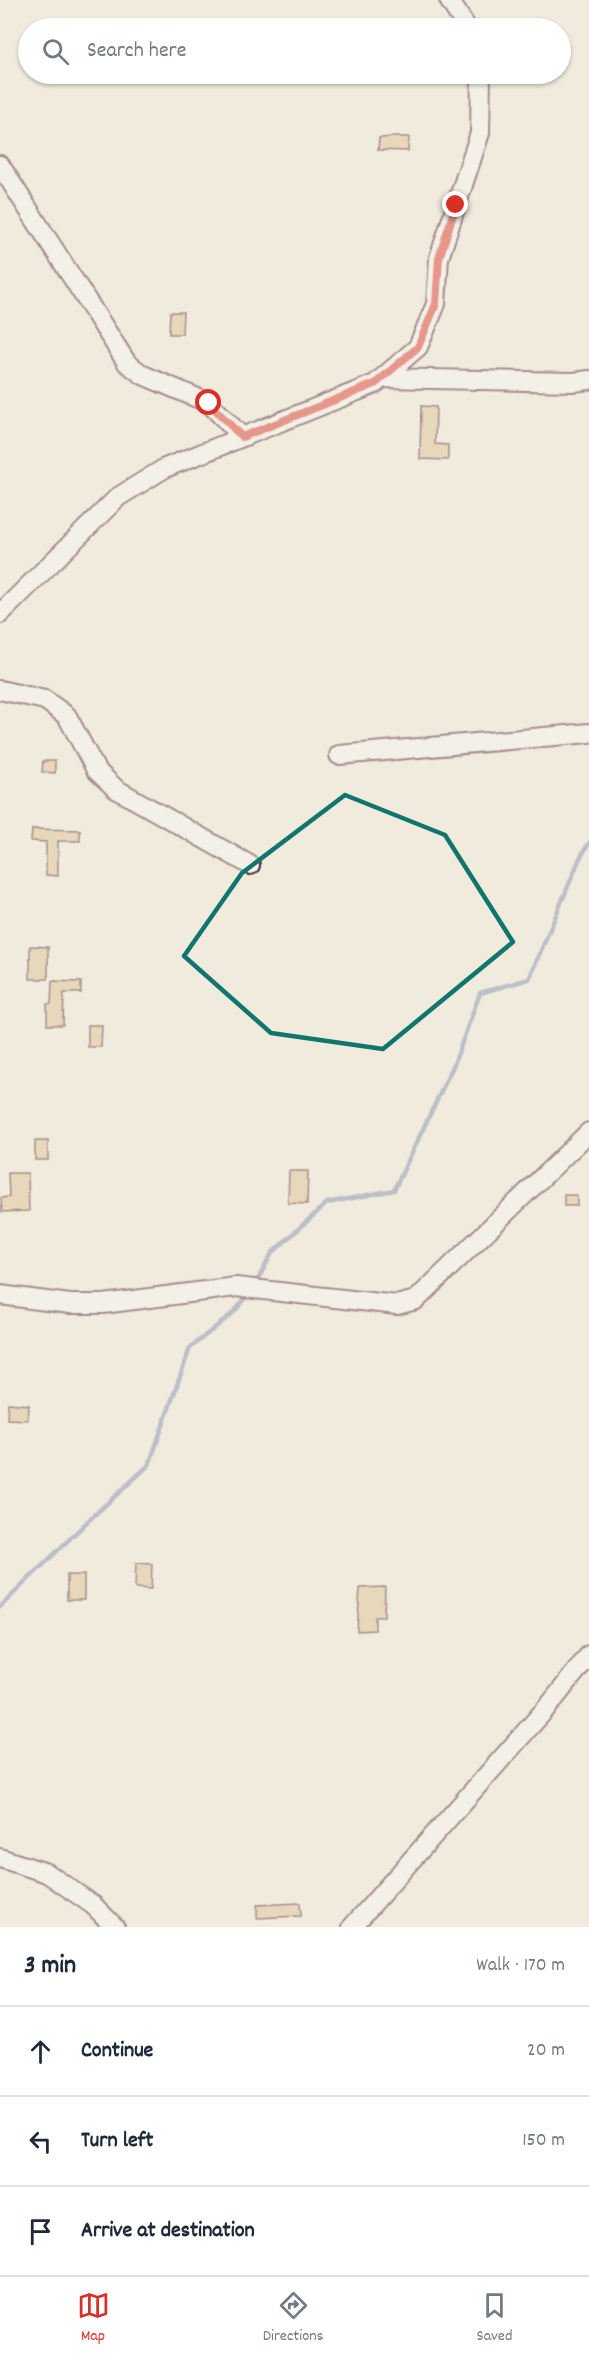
<!DOCTYPE html>
<meta charset="utf-8">
<style>
body{margin:0;font-family:Dekko,sans-serif;background:#f6f6f7;color:#1f2937}
.stop{position:absolute;width:18px;height:18px;margin:-14px;border:4px solid #d93025;border-radius:50%;background:#fff}
.stop.end{background:#d93025;border-color:#fff;box-shadow:0 2px 6px #0008}
.list{margin:0;padding:0;list-style:none}
h2{display:flex;justify-content:space-between;align-items:center;height:78px;margin:0;padding:0 24px;font-size:26px}
h2 small{font-size:20px;font-weight:400;color:#747a83}
.list li{display:grid;grid-template-columns:39px 1fr auto;gap:18px;align-items:center;box-sizing:border-box;height:90px;padding:0 24px;border-top:2px solid #e0e1e3}
.list b{display:block;font-size:22px;white-space:nowrap}
.list em{font-size:20px;font-style:normal;color:#747a83}
.icon{flex:none;width:33px;height:33px;fill:none;stroke:currentColor;stroke-width:2;stroke-linecap:round;stroke-linejoin:round}
.map{position:relative;flex:none;width:589px;height:1927px;overflow:hidden}
.search{position:absolute;background:#fff;box-shadow:0 2px 4px #0004;left:18px;right:18px;top:18px;height:66px;display:flex;align-items:center;gap:15px;box-sizing:border-box;padding:0 21px;border-radius:33px;color:#747a83;font-size:22px}
.sheet{height:348px;background:#fff}
nav{display:flex;justify-content:space-around;align-items:center;box-sizing:border-box;height:84px;border-top:2px solid #e0e1e3;background:#fff;font-size:16px;color:#747a83}
nav a{display:grid;justify-items:center;gap:3px}
nav .on{color:#d93025}
.map>svg:first-child{display:block}
.lines{fill:none;stroke-linecap:round;stroke-linejoin:round}
.stream{stroke:#7c8aa8;stroke-width:4.5}
.building{fill:#dcbf90;stroke:#4a1f2b;stroke-width:1.5}
.street-casing{stroke:#4a1f2b;stroke-width:22}
.street{stroke:#f6f6f2;stroke-width:18}
.route{stroke:#d93025;stroke-width:8}
.marked{fill:none;stroke:#0f766e;stroke-width:4.5;stroke-linejoin:round}
</style>
<div class="map">
<svg width="589" height="1927" viewBox="0 0 589 1927">
<rect width="100%" height="100%" fill="#f1ebde"/>
<filter id="ink" filterUnits="userSpaceOnUse"><feTurbulence type="fractalNoise" baseFrequency=".0167" numOctaves="2"/><feDisplacementMap in="SourceGraphic" scale="12" xChannelSelector="R" yChannelSelector="G"/><feConvolveMatrix kernelMatrix="1 2 1 2 8 2 1 2 1" color-interpolation-filters="sRGB"/></filter>
<g filter="url(#ink)">
<g class="lines">
<!-- stream -->
<path class="stream" d="M256 1283 272 1253 327 1203 394 1190 454 1064 480 993 529 979 580 858 589 843
M0 1607 90 1519 149 1465 190 1348 233 1313 250 1293"/>
</g>
<!-- building -->
<path class="building" d="M395 137H409L408 151 378 150 379 138Z
M183 312 182 334H169L170 312Z
M421 406 436 407 435 444 448 445V460L420 459Z
M43 761H55V773L42 772Z
M32 829 80 830V841H58V876L46 875V842L31 841Z
M30 946 48 947V979H30Z
M52 981 81 982V993H64L63 1025H47V1004H51Z
M88 1025H102L101 1047H88Z
M35 1141H48V1160H35Z
M289 1171H308L307 1204 288 1203Z
M8 1173H28L29 1211 2 1212 1 1198 9 1197Z
M564 1195H577V1206H564Z
M8 1403 29 1405 28 1420 7 1419Z
M136 1563 152 1564 151 1589 135 1588Z
M67 1575H84V1600H67Z
M385 1587 384 1617H375V1630L357 1631 360 1588Z
M300 1903 301 1916 257 1918V1905Z"/>
<g class="lines">
<!-- street casing -->
<g class="street-casing">
<path id="street" d="M449 0 467 28
M0 165 127 363 143 375 209 403 242 437
M382 378 418 347 436 304 439 258 480 133 481 74
M0 614 118 497 165 468 375 384 382 378 574 382 589 380
M0 690 45 700 67 716 96 770 116 789 250 865
M339 755 589 733
M0 1295 70 1304H103L236 1287 397 1305 416 1300 589 1132
M0 1858 47 1873 93 1905 115 1927
M352 1927 551 1703 589 1655"/>
</g>
<!-- street -->
<use href="#street" class="street"/>
</g>
</g>
<g class="lines" filter="url(#ink)">
<!-- route -->
<path class="route" d="M209 403 242 437 375 384 418 347 436 304 439 258 456 205"/>
</g>
<!-- marked area -->
<path d="M0 0H589V1927H0ZM345 795 445 835 513 942 383 1049 271 1033 184 956 242 873Z" fill="#f1ebde" fill-opacity=".55" fill-rule="evenodd"/>
<path class="marked" d="M345 795 445 835 513 942 383 1049 271 1033 184 956 242 873Z"/>
</svg>
<div class="stop" style="left:209px;top:403px"></div>
<div class="stop end" style="left:456px;top:205px"></div>
<div class="search"><svg class="icon" aria-label="search" viewBox="0 0 24 24"><circle cx="10" cy="10" r="6"/><path d="M15 15l6 6"/></svg>Search here</div>
</div>
<section class="sheet">
<h2>3 min<small>Walk · 170 m</small></h2>
<ul class="list">
<li><svg class="icon" aria-label="ahead" viewBox="0 0 24 24"><path d="M12 20V5M6 11l6-6 6 6"/></svg><div><b>Continue</b></div><em>20 m</em></li>
<li><svg class="icon" aria-label="left" viewBox="0 0 24 24"><path d="M17 20v-9H6M10 6l-5 5 5 5"/></svg><div><b>Turn left</b></div><em>150 m</em></li>
<li><svg class="icon" aria-label="arrive" viewBox="0 0 24 24"><path d="M6 21V4h12l-3 4 3 4H6"/></svg><div><b>Arrive at destination</b></div></li>
</ul>
</section>
<nav>
<a class="on"><svg class="icon" aria-label="map" viewBox="0 0 24 24"><path d="M3 6l6-2 6 2 6-2v14l-6 2-6-2-6 2zM9 4v14M15 6v14"/></svg>Map</a>
<a><svg class="icon" aria-label="directions" viewBox="0 0 24 24"><path d="M12 3l9 9-9 9-9-9zM9 14v-3h6M13 9l2 2-2 2"/></svg>Directions</a>
<a><svg class="icon" aria-label="saved" viewBox="0 0 24 24"><path d="M7 4h10v16l-5-4-5 4z"/></svg>Saved</a>
</nav>
